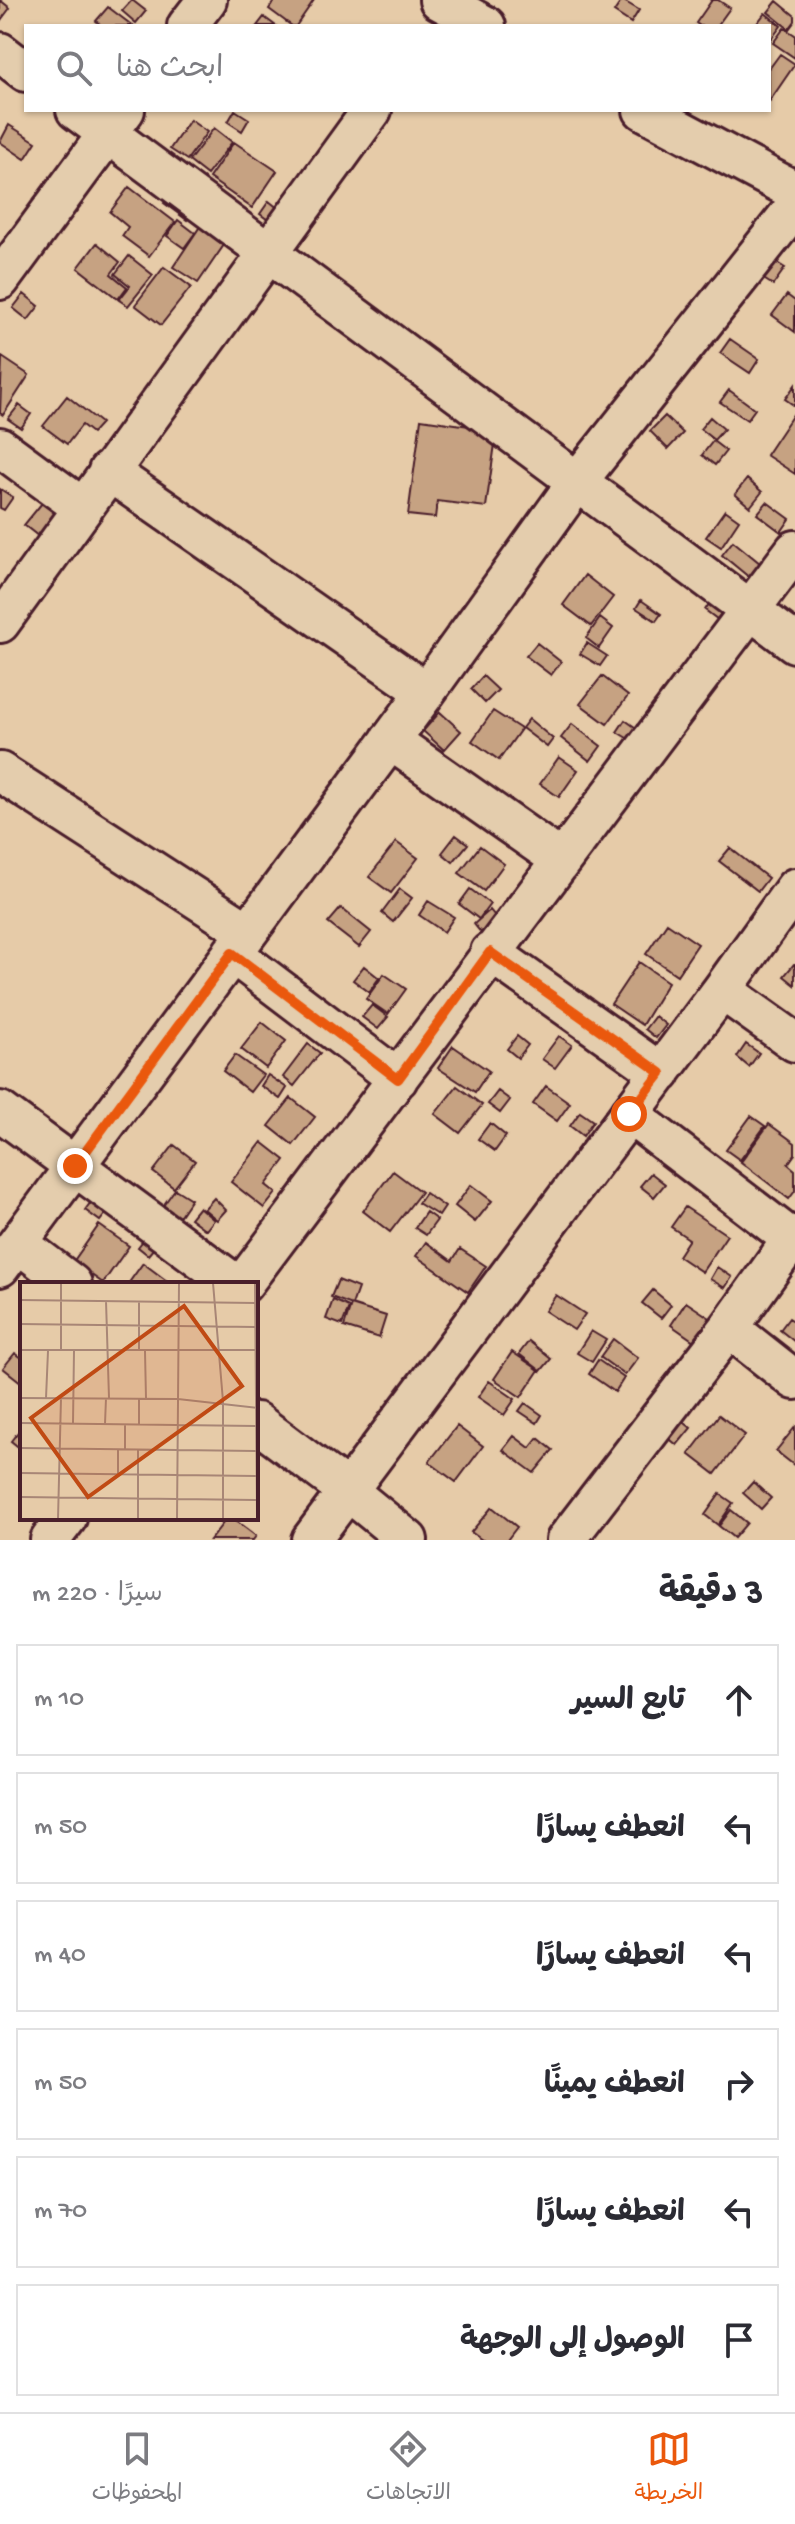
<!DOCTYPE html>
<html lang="ar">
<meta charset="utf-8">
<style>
body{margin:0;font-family:"Gochi Hand","Playpen Sans Arabic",sans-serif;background:#f7f7f7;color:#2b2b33;direction:rtl}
.stop{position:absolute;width:24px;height:24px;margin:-18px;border:6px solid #ea580c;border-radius:50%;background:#fff}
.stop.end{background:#ea580c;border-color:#fff;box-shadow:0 2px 8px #0008}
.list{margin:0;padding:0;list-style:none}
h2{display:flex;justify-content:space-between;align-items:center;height:104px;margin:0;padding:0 32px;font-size:34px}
h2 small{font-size:26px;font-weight:400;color:#7c7c81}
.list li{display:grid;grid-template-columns:52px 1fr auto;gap:24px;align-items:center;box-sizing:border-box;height:112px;margin:0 16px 16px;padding:0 16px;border:2px solid #e1e1e2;border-radius:0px}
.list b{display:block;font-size:30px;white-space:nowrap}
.list em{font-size:26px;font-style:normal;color:#7c7c81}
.icon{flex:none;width:44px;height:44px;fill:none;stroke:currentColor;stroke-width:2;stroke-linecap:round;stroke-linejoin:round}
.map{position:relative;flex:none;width:795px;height:1540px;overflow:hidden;direction:ltr}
.search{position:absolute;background:#fff;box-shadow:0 2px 6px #0004;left:24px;right:24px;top:24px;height:88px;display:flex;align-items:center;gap:20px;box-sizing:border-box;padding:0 28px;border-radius:0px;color:#7c7c81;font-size:30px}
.sheet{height:872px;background:#fff}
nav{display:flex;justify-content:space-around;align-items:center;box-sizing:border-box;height:112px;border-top:2px solid #e1e1e2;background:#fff;font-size:22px;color:#7c7c81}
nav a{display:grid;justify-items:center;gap:4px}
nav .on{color:#ea580c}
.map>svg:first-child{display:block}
.building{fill:#c6a282;stroke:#4a1f2b;stroke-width:2}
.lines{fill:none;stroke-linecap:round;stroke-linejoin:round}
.minor-casing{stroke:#4a1f2b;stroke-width:44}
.minor{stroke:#e4cdad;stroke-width:38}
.route{stroke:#ea580c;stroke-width:10}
.inset-road{fill:none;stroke:#a88676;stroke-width:2}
.view{fill:#c04a14;fill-opacity:0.15;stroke:#c04a14;stroke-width:4}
.inset-edge{fill:none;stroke:#4a1f2b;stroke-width:4}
</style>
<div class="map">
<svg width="795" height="1540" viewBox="0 0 795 1540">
<rect width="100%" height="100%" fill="#e6cba8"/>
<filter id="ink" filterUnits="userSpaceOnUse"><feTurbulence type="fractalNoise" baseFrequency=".0125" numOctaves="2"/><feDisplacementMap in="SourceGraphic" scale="16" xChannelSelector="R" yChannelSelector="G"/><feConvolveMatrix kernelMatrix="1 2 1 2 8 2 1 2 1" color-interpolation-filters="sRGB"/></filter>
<g filter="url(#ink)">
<!-- building -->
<path class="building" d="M0 0 10 8 1 20 0 19Z
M132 0 146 11 136 23 122 11Z
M275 0H314L296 26H292L269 9Z
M622 0 639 10 631 23 614 12Z
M712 0H718L730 8 717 26H700L696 23Z
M777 1 795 16V21L789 29 768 12Z
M108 7 133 26H102L96 21Z
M765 13 781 26 769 42V26H755Z
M264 17 276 26H257Z
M784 28 795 35V58L773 43Z
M780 54 795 64 769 102V69Z
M235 110 249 119 242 131 228 122Z
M190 120 207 132 187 160 170 149Z
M9 125 36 142 25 159 0 142Z
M214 128 232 142 207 175 189 161Z
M234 142 277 171 252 208 209 178Z
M129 187 175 222 149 256 122 236 128 227 110 212Z
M172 193 195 210 187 220 164 203Z
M269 201 284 213 275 225 260 214Z
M178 220 195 233 184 248 167 236Z
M201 225 226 242 198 283 173 267Z
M97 243 120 262 111 274 127 287 118 299 78 268Z
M129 256 153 275 128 306 119 300 130 286 115 274Z
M774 261 785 268 773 285 762 278Z
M164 267 191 287 161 325 135 305Z
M24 294 39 306 28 320 13 308Z
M787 295 795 301V332L772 315Z
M730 339 759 359 750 373 720 353Z
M2 357 29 375 3 415 0 413Z
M795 385V406L785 399Z
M729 390 755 409 747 420 720 402Z
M67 396 101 423 92 433 82 425 67 444 43 426Z
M19 405 31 414 21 428 8 419Z
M794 413 795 414V474L766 455Z
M665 416 683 433 668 449 650 431Z
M710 417 724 429 714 440 700 429Z
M421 419 497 430 486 507 437 501 435 518 408 515Z
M713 441 726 451 715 465 702 455Z
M747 479 762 492 750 507 735 494Z
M0 489 13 497 4 510 0 508Z
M767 502 790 519 781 532 757 514Z
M42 503 56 514 38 536 24 525Z
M725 510 739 520 721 547 706 537Z
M733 541 761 564 750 578 722 555Z
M585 575 613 597 591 626 563 605Z
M713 598 726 607 717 619 705 610Z
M641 600 661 614 656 621 636 608Z
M600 618 613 628 599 648 586 638Z
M537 643 561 662 551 675 526 656Z
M587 643 607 656 600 666 580 654Z
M483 676 498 690 485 703 471 689Z
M602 676 628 696 607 724 580 704Z
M493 711 521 729 499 760 472 741Z
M440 712 461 731 444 750 423 731Z
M529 719 553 739 547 747 522 728Z
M625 720 639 730 632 741 617 732Z
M572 724 601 746 590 761 561 738Z
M559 757 578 770 559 797 540 784Z
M456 835 468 844 453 862 442 853Z
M396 842 418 858 391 893 369 877Z
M480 846 504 864 484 891 459 873Z
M730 848 768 878 758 891 719 861Z
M400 889 412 898 393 922 382 913Z
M470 889 490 904 479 919 459 904Z
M428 901 454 917 444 932 419 915Z
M341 908 371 932 359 947 328 923Z
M490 910 498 920 482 934 474 924Z
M667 923 698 944 677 975 646 954Z
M639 962 668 982 642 1025 611 1004Z
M794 964H795V985L784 976Z
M364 966 379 978 369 992 353 980Z
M384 974 406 989 388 1014 366 999Z
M372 1005 388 1017 378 1029 362 1017Z
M655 1016 666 1025 656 1038 645 1029Z
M262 1022 286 1041 266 1068 241 1049Z
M517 1036 528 1045 518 1058 507 1049Z
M559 1036 572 1045 555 1068 542 1059Z
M308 1044 320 1053 294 1086 283 1077Z
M746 1044 759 1053 749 1067 737 1057Z
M453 1046 489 1071 475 1092 438 1068Z
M235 1055 263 1075 250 1092 223 1071Z
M268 1075 287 1088 280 1099 261 1086Z
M457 1086 482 1105 460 1133 435 1114Z
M546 1086 570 1103 557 1121 533 1104Z
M498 1091 510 1100 500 1113 488 1104Z
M291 1098 315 1117 293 1145 269 1126Z
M580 1112 593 1121 583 1136 570 1126Z
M751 1116 765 1126 740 1160 726 1150Z
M490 1123 506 1136 495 1151 478 1139Z
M769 1124 795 1143V1154L788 1164 795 1170V1191L789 1199 741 1162Z
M262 1142 285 1160 266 1185 276 1193 264 1208 231 1182Z
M174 1145 195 1161 174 1188 153 1172Z
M393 1171 421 1192 390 1232 363 1211Z
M651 1173 665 1184 654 1197 640 1186Z
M471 1185 492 1201 475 1222 455 1206Z
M175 1189 191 1199 174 1224 158 1213Z
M425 1193 445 1207 439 1216 418 1203Z
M96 1195 111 1207 100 1221 85 1210Z
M214 1198 226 1210 217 1220 204 1209Z
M199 1207 214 1220 206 1230 190 1218Z
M685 1207 727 1235 702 1272 678 1256 689 1239 671 1227Z
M426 1212 437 1220 426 1235 415 1228Z
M99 1225 129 1246 103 1283 73 1262Z
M149 1233 160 1241 148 1255 138 1247Z
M426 1242 452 1261 460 1249 486 1266 468 1292 416 1256Z
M143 1263 171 1284H128Z
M717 1267 732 1277 725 1288 710 1279Z
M338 1280 358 1288 352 1305 331 1297Z
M653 1290 671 1305 661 1318 642 1303Z
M556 1295 585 1314 574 1330 545 1311Z
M333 1300 349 1307 342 1325 326 1319Z
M686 1302 710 1318 694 1341 671 1325Z
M351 1305 386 1316 379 1338 344 1327Z
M789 1318 795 1322V1342L780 1330Z
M591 1331 606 1340 592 1362 577 1353Z
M613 1339 638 1358 625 1375 600 1357Z
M529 1341 551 1359 541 1371 519 1354Z
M512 1352 539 1370 521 1397 494 1379Z
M15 1353 22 1358V1383L3 1368Z
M598 1360 624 1378 615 1392 589 1374Z
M489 1381 515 1399 504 1415 478 1397Z
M525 1403 542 1415 537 1423 519 1411Z
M719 1415 745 1435 715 1474 689 1454Z
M680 1419 691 1428 677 1445 666 1436Z
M457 1426 483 1446 456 1482 429 1462Z
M22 1427V1450L11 1441Z
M795 1427V1466L776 1451Z
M514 1436 530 1448 538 1438 553 1450 534 1473 503 1450Z
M753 1482 771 1498 761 1509 743 1493Z
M720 1494 733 1503 718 1525 705 1515Z
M492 1507 517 1527 507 1540H482L471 1532Z
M731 1510 747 1523 734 1538 719 1526Z
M227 1518H232L256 1536 253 1540H210Z"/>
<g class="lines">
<!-- minor casing -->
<g class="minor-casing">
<path id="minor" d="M439 0 486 26
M187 26 207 0
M0 52 26 72
M76 110 795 643
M643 110 795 191
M0 280 125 110
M0 447 83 508
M108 471 426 692
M0 623 372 110
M390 740 561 860
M0 772 248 932
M490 952 661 1073
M232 953 398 1079
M722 990 795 1042
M0 1111 235 1284
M629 1114 792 1239
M18 1243 72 1284
M0 1267 426 692 577 482 795 207
M243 1284 795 550
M729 1328 795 1380
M256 1422 348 1491 408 1540
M50 1540 67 1518
M311 1540 722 990 795 888
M566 1540 729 1328 795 1235"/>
</g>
<!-- minor -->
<use href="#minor" class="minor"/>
</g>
</g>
<g class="lines" filter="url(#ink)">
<!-- route -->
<path class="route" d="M75 1166 232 953 398 1079 490 952 661 1073 629 1114"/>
</g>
<!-- overview -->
<g transform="translate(20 1282)">
<rect width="238" height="238" fill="#e6cba8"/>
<path class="inset-road" d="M193 1 203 119V237M235 1 237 237M0 18 236 21M86 19 89 116M119 20V69M0 42 236 45M0 68H236M41 69V1M125 69 126 117M0 116 158 117 238 126M26 116 28 69M119 117V142M0 141 236 144M53 141 54 69M85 142 86 116M105 142V168M0 166 237 169M118 168V237M0 191 238 194M98 193V168M0 215 238 218M38 237 41 116M157 237 159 1"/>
<path class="view" d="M164 24 222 104 68 215 11 136Z"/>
<rect width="238" height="238" class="inset-edge"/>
</g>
</svg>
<div class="stop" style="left:629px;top:1114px"></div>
<div class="stop end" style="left:75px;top:1166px"></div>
<div class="search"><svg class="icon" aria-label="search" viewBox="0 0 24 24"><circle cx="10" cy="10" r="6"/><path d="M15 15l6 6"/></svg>ابحث هنا</div>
</div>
<section class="sheet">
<h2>3 دقيقة<small>سيرًا · 220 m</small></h2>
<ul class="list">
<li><svg class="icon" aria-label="ahead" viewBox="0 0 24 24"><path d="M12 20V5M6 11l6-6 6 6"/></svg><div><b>تابع السير</b></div><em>10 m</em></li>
<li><svg class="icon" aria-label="left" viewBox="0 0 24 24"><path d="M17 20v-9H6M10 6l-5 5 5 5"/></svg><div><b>انعطف يسارًا</b></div><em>50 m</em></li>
<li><svg class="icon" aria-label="left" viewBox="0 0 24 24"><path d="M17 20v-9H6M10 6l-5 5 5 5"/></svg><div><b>انعطف يسارًا</b></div><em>40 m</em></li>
<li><svg class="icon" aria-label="right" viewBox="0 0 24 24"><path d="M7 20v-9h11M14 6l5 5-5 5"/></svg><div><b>انعطف يمينًا</b></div><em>50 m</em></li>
<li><svg class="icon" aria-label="left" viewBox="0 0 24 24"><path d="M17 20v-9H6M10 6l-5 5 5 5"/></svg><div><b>انعطف يسارًا</b></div><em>70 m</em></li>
<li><svg class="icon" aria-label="arrive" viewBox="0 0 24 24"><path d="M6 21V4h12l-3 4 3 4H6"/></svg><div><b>الوصول إلى الوجهة</b></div></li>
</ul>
</section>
<nav>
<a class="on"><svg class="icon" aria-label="map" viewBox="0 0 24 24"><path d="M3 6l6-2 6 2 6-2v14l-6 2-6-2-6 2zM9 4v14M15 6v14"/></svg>الخريطة</a>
<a><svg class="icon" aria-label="directions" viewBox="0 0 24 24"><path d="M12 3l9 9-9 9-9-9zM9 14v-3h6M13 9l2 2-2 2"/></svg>الاتجاهات</a>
<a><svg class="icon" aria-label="saved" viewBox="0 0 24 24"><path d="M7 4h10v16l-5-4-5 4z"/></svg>المحفوظات</a>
</nav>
